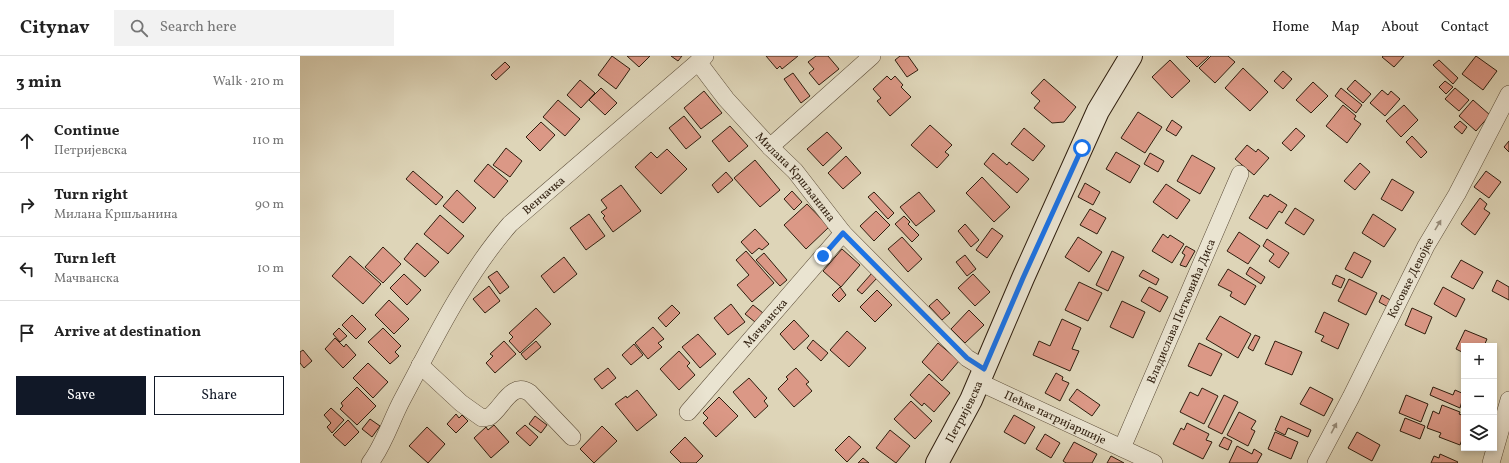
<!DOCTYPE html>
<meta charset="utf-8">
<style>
body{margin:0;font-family:Vollkorn,serif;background:#f2f2f2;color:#222}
.controls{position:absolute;right:12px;bottom:12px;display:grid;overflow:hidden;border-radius:0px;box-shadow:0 2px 6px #0003}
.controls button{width:36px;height:36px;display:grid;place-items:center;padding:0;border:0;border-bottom:1px solid #e0e0e0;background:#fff;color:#222;font:20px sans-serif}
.stop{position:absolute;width:12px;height:12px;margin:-9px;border:3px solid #1a73e8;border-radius:50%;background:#fff}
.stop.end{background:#1a73e8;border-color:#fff;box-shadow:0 1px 4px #0008}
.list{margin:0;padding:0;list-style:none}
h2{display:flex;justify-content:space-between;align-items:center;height:52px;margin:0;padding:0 16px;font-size:17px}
h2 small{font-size:13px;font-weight:400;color:#767676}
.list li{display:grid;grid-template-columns:26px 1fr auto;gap:12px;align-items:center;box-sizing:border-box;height:64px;padding:0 16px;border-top:1px solid #e0e0e0}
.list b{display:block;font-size:15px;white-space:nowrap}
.list p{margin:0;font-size:13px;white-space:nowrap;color:#767676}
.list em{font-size:13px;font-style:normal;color:#767676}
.actions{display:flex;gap:8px;padding:12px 16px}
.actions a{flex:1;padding:9px 0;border:1px solid #111827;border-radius:0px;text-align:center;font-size:14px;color:#111827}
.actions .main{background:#111827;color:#fff}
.icon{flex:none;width:22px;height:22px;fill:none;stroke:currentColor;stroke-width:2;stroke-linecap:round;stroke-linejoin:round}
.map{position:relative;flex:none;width:1209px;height:407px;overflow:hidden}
header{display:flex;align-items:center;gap:24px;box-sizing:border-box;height:56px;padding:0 20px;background:#fff;border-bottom:1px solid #e0e0e0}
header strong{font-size:19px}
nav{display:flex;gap:22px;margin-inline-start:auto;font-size:14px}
.search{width:280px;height:36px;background:#f2f2f2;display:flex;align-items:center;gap:10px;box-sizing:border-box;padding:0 14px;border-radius:0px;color:#767676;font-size:15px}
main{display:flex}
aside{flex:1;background:#fff}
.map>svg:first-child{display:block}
.building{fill:#db9886;stroke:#2f1e0e}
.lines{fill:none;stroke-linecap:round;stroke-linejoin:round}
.street-casing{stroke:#5b4c38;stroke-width:18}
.secondary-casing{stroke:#2f1e0e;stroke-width:24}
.street{stroke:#eae4d1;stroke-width:17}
.secondary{stroke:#eae4d1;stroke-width:22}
.oneway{fill:#968b79}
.route{stroke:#1a73e8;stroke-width:5}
.labels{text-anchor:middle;stroke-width:3;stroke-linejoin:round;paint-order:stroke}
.street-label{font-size:12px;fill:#2f1e0e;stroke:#eae4d1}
</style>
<header>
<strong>Citynav</strong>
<div class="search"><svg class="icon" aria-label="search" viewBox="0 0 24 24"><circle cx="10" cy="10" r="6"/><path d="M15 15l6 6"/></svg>Search here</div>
<nav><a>Home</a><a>Map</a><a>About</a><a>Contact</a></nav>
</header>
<main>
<aside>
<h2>3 min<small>Walk · 210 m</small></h2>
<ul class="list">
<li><svg class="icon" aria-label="ahead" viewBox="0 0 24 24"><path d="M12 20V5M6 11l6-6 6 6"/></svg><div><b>Continue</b><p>Петријевска</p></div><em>110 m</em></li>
<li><svg class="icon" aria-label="right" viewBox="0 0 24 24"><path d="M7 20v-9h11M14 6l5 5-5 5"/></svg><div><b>Turn right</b><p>Милана Кршљанина</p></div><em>90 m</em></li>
<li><svg class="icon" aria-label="left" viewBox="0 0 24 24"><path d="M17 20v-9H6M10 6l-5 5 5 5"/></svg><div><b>Turn left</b><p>Мачванска</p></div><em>10 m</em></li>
<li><svg class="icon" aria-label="arrive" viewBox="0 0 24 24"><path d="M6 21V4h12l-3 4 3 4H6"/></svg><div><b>Arrive at destination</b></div></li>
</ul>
<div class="actions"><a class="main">Save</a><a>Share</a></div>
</aside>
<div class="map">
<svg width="1209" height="407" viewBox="0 0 1209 407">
<rect width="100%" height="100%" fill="#ded5b8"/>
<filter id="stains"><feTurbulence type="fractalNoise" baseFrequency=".005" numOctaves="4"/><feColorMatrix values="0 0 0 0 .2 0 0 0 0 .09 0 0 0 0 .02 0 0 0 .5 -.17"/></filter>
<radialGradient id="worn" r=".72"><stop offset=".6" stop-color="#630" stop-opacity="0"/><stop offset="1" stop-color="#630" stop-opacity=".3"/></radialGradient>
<!-- building -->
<path class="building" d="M312 0 330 13 316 33 298 19Z
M327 0H350L339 11Z
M371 0H382L378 5Z
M466 0H498L482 13 480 10 477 13Z
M516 0H528L539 13 519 29 509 17 514 13 508 6Z
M600 0H608L618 14 607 21 595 4Z
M886 0H909L897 11Z
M911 0H928L935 6 915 27 899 12Z
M1083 0H1104L1094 11 1082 1Z
M1176 0 1197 15 1183 34 1162 18Z
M870 4 890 25 872 42 852 21Z
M1139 4 1158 22 1153 28 1133 9Z
M205 6 210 11 196 24 191 19Z
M943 12 968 36 950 55 925 32Z
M983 15 992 23 983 33 974 25Z
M493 17 510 40 501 47 484 23Z
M587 20 591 24 595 20 603 29 601 31 611 41 590 60 577 45 581 42 573 33Z
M744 23 776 51 764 66 752 67 734 52 740 45 731 37Z
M280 24 295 37 281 52 267 39Z
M1055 24 1071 38 1063 47 1047 33Z
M1145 25 1153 31 1146 38 1139 31Z
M1013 26 1028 40 1011 57 996 44Z
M301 32 317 47 305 59 289 44Z
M1041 32 1062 49 1056 57 1035 40Z
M1155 32 1169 44 1159 55 1145 43Z
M1082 34 1088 39 1091 35 1100 43 1085 60 1070 47Z
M404 35 422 57 401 73 384 52Z
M258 44 280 63 265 80 243 61Z
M1173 44 1190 59 1176 75 1159 60Z
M1043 49 1056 60 1054 63 1061 68 1047 87 1026 70Z
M1104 49 1118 64 1101 81 1086 65Z
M838 56 862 71 845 97 821 82Z
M384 60 401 81 386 93 369 72Z
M872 64 882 71 876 80 866 74Z
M1160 65 1167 71 1162 78 1154 71Z
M241 66 255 79 240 95 226 81Z
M630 69 652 89 645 96 649 99 637 112 611 89Z
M430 70 448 90 429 106 412 85Z
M724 72 745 90 733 105 711 88Z
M996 72 1005 80 991 95 982 87Z
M527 76 542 92 523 110 507 93Z
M1112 80 1127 96 1121 102 1106 86Z
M1209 85V96L1204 91Z
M947 89 956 96 958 93 969 102 954 119 935 103Z
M206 92 222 105 210 121 193 109Z
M367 93 387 113 361 138 335 111 351 96 357 102Z
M816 96 840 110 830 127 806 113Z
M693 97 707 109 709 106 729 123 717 137 684 108Z
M850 97 864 105 858 116 844 108Z
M892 99 915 112 900 138 877 125Z
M546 100 561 117 543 133 528 117Z
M455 104 480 134 460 151 434 122Z
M1060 107 1070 116 1055 134 1044 125Z
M188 108 208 125 194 142 174 125Z
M113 115 143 141 136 149 106 123Z
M1186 115 1201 126 1189 142 1174 131Z
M426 116 433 124 418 137 412 129Z
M682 121 710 151 694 166 666 137Z
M1092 123 1114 136 1102 155 1081 143Z
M785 127 800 136 793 149 778 141Z
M866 128 890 144 877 163 853 146Z
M321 129 341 155 313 176 303 162 305 160 301 156 307 152 301 144Z
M157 134 176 152 163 167 143 150Z
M492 135 502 146 494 154 484 143Z
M574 136 594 157 588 163 568 141Z
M619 136 635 155 616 170 600 151Z
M970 138 987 149 982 157 979 155 967 173 949 162 964 139 968 141Z
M1180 142 1187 148 1184 153 1190 157 1175 179 1161 168Z
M507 148 529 171 506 193 484 169Z
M995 152 1014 164 1004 179 985 167Z
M790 153 806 162 797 178 780 169Z
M576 155 590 169 574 185 560 170Z
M289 158 305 180 286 194 270 172Z
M1073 158 1096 173 1084 191 1062 177Z
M140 159 164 180 148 198 124 178Z
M604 160 610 166 608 168 619 179 612 186 595 168Z
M665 168 679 184 671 191 658 175Z
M692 172 703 180 687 202 676 194Z
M455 173 469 188 462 194 459 192 452 198 441 186Z
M939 176 960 190 948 208 927 195Z
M863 178 868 182 870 179 884 188 872 207 852 195Z
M602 181 622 203 608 216 588 193Z
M778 181 802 196 789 216 765 201Z
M967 183 989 197 979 212 969 205 974 198 963 190Z
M117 187 139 206 125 221 104 203Z
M886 190 895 195 886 211 880 209 885 199 882 197Z
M83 191 101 208 83 227 65 211Z
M542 193 560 209 541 231 523 215Z
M446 195 474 227 452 246 437 229 449 219 436 204Z
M812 195 824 201 808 235 796 229Z
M1054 196 1071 205 1062 222 1045 213Z
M464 197 487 224 480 230 456 204Z
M665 199 676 213 667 220 656 206Z
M50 200 81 228 63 248 32 220Z
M264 201 277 218 254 237 241 220Z
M1161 204 1183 216 1173 233 1151 221Z
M950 211 965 221 961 228 946 218Z
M928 213 956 230 945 249 930 240 932 236 918 229Z
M843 214 859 223 856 229 839 220Z
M197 215 209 231 200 238 188 221Z
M572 217 577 222 562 238 557 234Z
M104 218 121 234 107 249 90 232Z
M673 218 690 236 675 250 658 232Z
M1036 219 1045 223 1041 232 1032 228Z
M1049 223 1077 237 1066 259 1038 245Z
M1197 224 1209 231V244L1192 235Z
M779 226 802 237 788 265 765 254Z
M189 230 200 245 185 257 173 243Z
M540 231 546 239 539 246 532 239Z
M849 231 868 241 860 256 841 245Z
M1143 231 1165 243 1156 261 1134 248Z
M577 234 592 249 575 266 560 251Z
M1082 239 1092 245 1088 251 1079 246Z
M637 243 650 257 642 264 629 250Z
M89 244 109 263 94 278 75 259Z
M822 245 845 256 833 282 810 271Z
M431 248 445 266 428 279 414 262Z
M372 249 380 257 366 271 358 262Z
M453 249 463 257 455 266 445 258Z
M236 252 251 268 220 297 209 285 213 281 209 277Z
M1112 252 1132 261 1125 278 1105 269Z
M669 254 684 269 665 287 651 273Z
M1024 256 1049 268 1038 293 1021 285 1024 280 1015 276Z
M52 259 66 273 56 283 42 269Z
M920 260 951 278 938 302 906 283Z
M762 263 781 272 772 293 779 295 770 315 733 299 739 285 750 290Z
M494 264 509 280 494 294 480 278Z
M353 271 364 283 358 287 362 291 348 303 335 287Z
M39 272 47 280 40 286 33 278Z
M83 272 101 290 95 296 99 300 90 308 68 286Z
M1165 274 1187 283 1184 290H1164V297L1156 293Z
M547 275 566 292 549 311 530 294Z
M398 278 416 298 400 312 382 291Z
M955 279 960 281 953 295 948 292Z
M35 282 44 291 46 288 56 299 43 312 25 293Z
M513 284 528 297 521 305 507 292Z
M204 285 216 298 195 317 186 307 193 300 190 298Z
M236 285 241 291 226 304 221 298Z
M975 285 1002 296 992 319 965 308Z
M638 287 659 305 642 325 622 306Z
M899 287 922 298 911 320 888 310Z
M334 288 343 299 331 309 322 299Z
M3 294 12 305 4 312 0 307V296Z
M379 295 390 307 387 310 395 319 379 334 360 313Z
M68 307 88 326 73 342 53 322Z
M308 312 316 322 302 333 294 323Z
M496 312 509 326 506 328 512 335 494 351 478 333 488 323 486 321Z
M756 317 763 321 762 324 769 327 760 345 745 337Z
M629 318 650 337 634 356 624 347 622 350 610 339Z
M449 322 467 342 464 345 468 350 455 362 433 336Z
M57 331 76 350 57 369 40 353 43 350 41 347Z
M1010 331 1033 343 1024 360 1000 348Z
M1133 331 1153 339 1155 334 1164 338 1160 352 1130 339Z
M902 332 918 340 904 368 880 356 890 336 898 340Z
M777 333 800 349 792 360 769 344Z
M337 334 357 359 337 375 315 348 326 340 327 342Z
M924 339 938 346 922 378 908 371Z
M1106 339 1128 348 1121 366 1099 357Z
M419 341 438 360 416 381 403 367 408 362 403 357Z
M611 345 632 365 615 383 594 363Z
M1142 349 1160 356 1159 358 1164 360V378L1160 389 1139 381 1141 377 1127 372 1133 355 1139 358Z
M31 352 44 364 32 377 27 371 31 367 24 359Z
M939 356 956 365 951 373 955 375 948 390 927 379Z
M156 358 159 362 162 359 168 365 156 377 147 368Z
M714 359 735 371 725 388 704 376Z
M235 360 247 369 241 377 229 368Z
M981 360 1011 374 1008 381 988 372 985 379 975 374Z
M1105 362 1125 370 1120 383 1100 375Z
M70 363 80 370 72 381 62 373Z
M48 364 59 376 45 390 33 379Z
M887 367 909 378 906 384 912 386 903 403 873 388 881 372 884 374Z
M194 369 209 386 191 402 174 382 186 371 188 374Z
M225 369 238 381 230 390 216 377Z
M302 370 317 385 294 407 280 393Z
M127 371 145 388 128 407 109 390Z
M590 374 610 390 596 407 576 392Z
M975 376 998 386 991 403 968 393Z
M1057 376 1080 389 1072 405 1048 392Z
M745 378 760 387 751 402 736 393Z
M549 380 561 391 547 406 535 394Z
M385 381 403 400 396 407H381L370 396Z
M924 381 932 385 928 394 919 390Z
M774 386 797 398 792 407H766L763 405Z
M937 390 952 398 954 393 962 398 957 407H929Z
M1140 398 1158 406 1157 407H1131L1134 400 1139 402Z
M811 400 824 407H807Z
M563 402 569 407H558Z"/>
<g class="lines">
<!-- street casing -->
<g class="street-casing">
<g id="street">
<path id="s1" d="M398 6 426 43 470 91 495 115 543 177 667 302 685 313"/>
<path d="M470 91 572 0"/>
<path d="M120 309 161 347 182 362C183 362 188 361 189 361 202 353 211 324 230 337L272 381"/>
<path id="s2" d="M679 326 854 407"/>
<path id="s3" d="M388 356 543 177"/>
<path id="s4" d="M822 392 940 118"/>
<path id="s5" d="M70 407C85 387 91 364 103 342 135 282 165 220 210 168L405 0"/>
<path id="s6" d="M1016 407 1051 341 1126 190 1157 138 1209 38"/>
<path d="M1191 407 1209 344"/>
</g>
</g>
<!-- secondary casing -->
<g class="secondary-casing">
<g id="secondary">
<path id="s7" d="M637 407 671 344 723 222 798 55 831 0"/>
</g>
</g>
<!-- street -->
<use href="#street" class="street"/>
<!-- secondary -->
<use href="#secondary" class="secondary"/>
</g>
<!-- one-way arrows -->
<defs><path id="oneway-solid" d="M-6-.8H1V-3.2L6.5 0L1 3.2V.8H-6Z"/></defs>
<g class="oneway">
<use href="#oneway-solid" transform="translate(1138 169) rotate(-59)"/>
<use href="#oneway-solid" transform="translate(1034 372) rotate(-62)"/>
</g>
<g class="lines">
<!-- route -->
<path class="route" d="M523 200 543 177 667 302 684 313 723 222 782 92"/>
</g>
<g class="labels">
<!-- street labels -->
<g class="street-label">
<text dy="4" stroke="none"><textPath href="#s1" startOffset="151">Милана Кршљанина</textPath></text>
<text dy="4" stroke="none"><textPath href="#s5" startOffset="322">Венчачка</textPath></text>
<text dy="4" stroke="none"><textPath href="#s6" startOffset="208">Косовке Девојке</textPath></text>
<text dy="4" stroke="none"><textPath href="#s4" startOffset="149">Владислава Петковића Диса</textPath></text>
<text dy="4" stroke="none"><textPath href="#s3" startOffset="118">Мачванска</textPath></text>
<text dy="4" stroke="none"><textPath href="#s7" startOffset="58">Петријевска</textPath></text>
<text dy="4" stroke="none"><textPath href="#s2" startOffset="84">Пећке патријаршије</textPath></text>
</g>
</g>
<rect width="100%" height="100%" filter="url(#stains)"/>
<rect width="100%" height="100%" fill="url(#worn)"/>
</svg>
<div class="controls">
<button>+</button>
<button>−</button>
<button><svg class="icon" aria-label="layers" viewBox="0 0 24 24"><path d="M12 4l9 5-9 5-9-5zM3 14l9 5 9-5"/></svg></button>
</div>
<div class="stop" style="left:782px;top:92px"></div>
<div class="stop end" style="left:523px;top:200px"></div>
</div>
</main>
